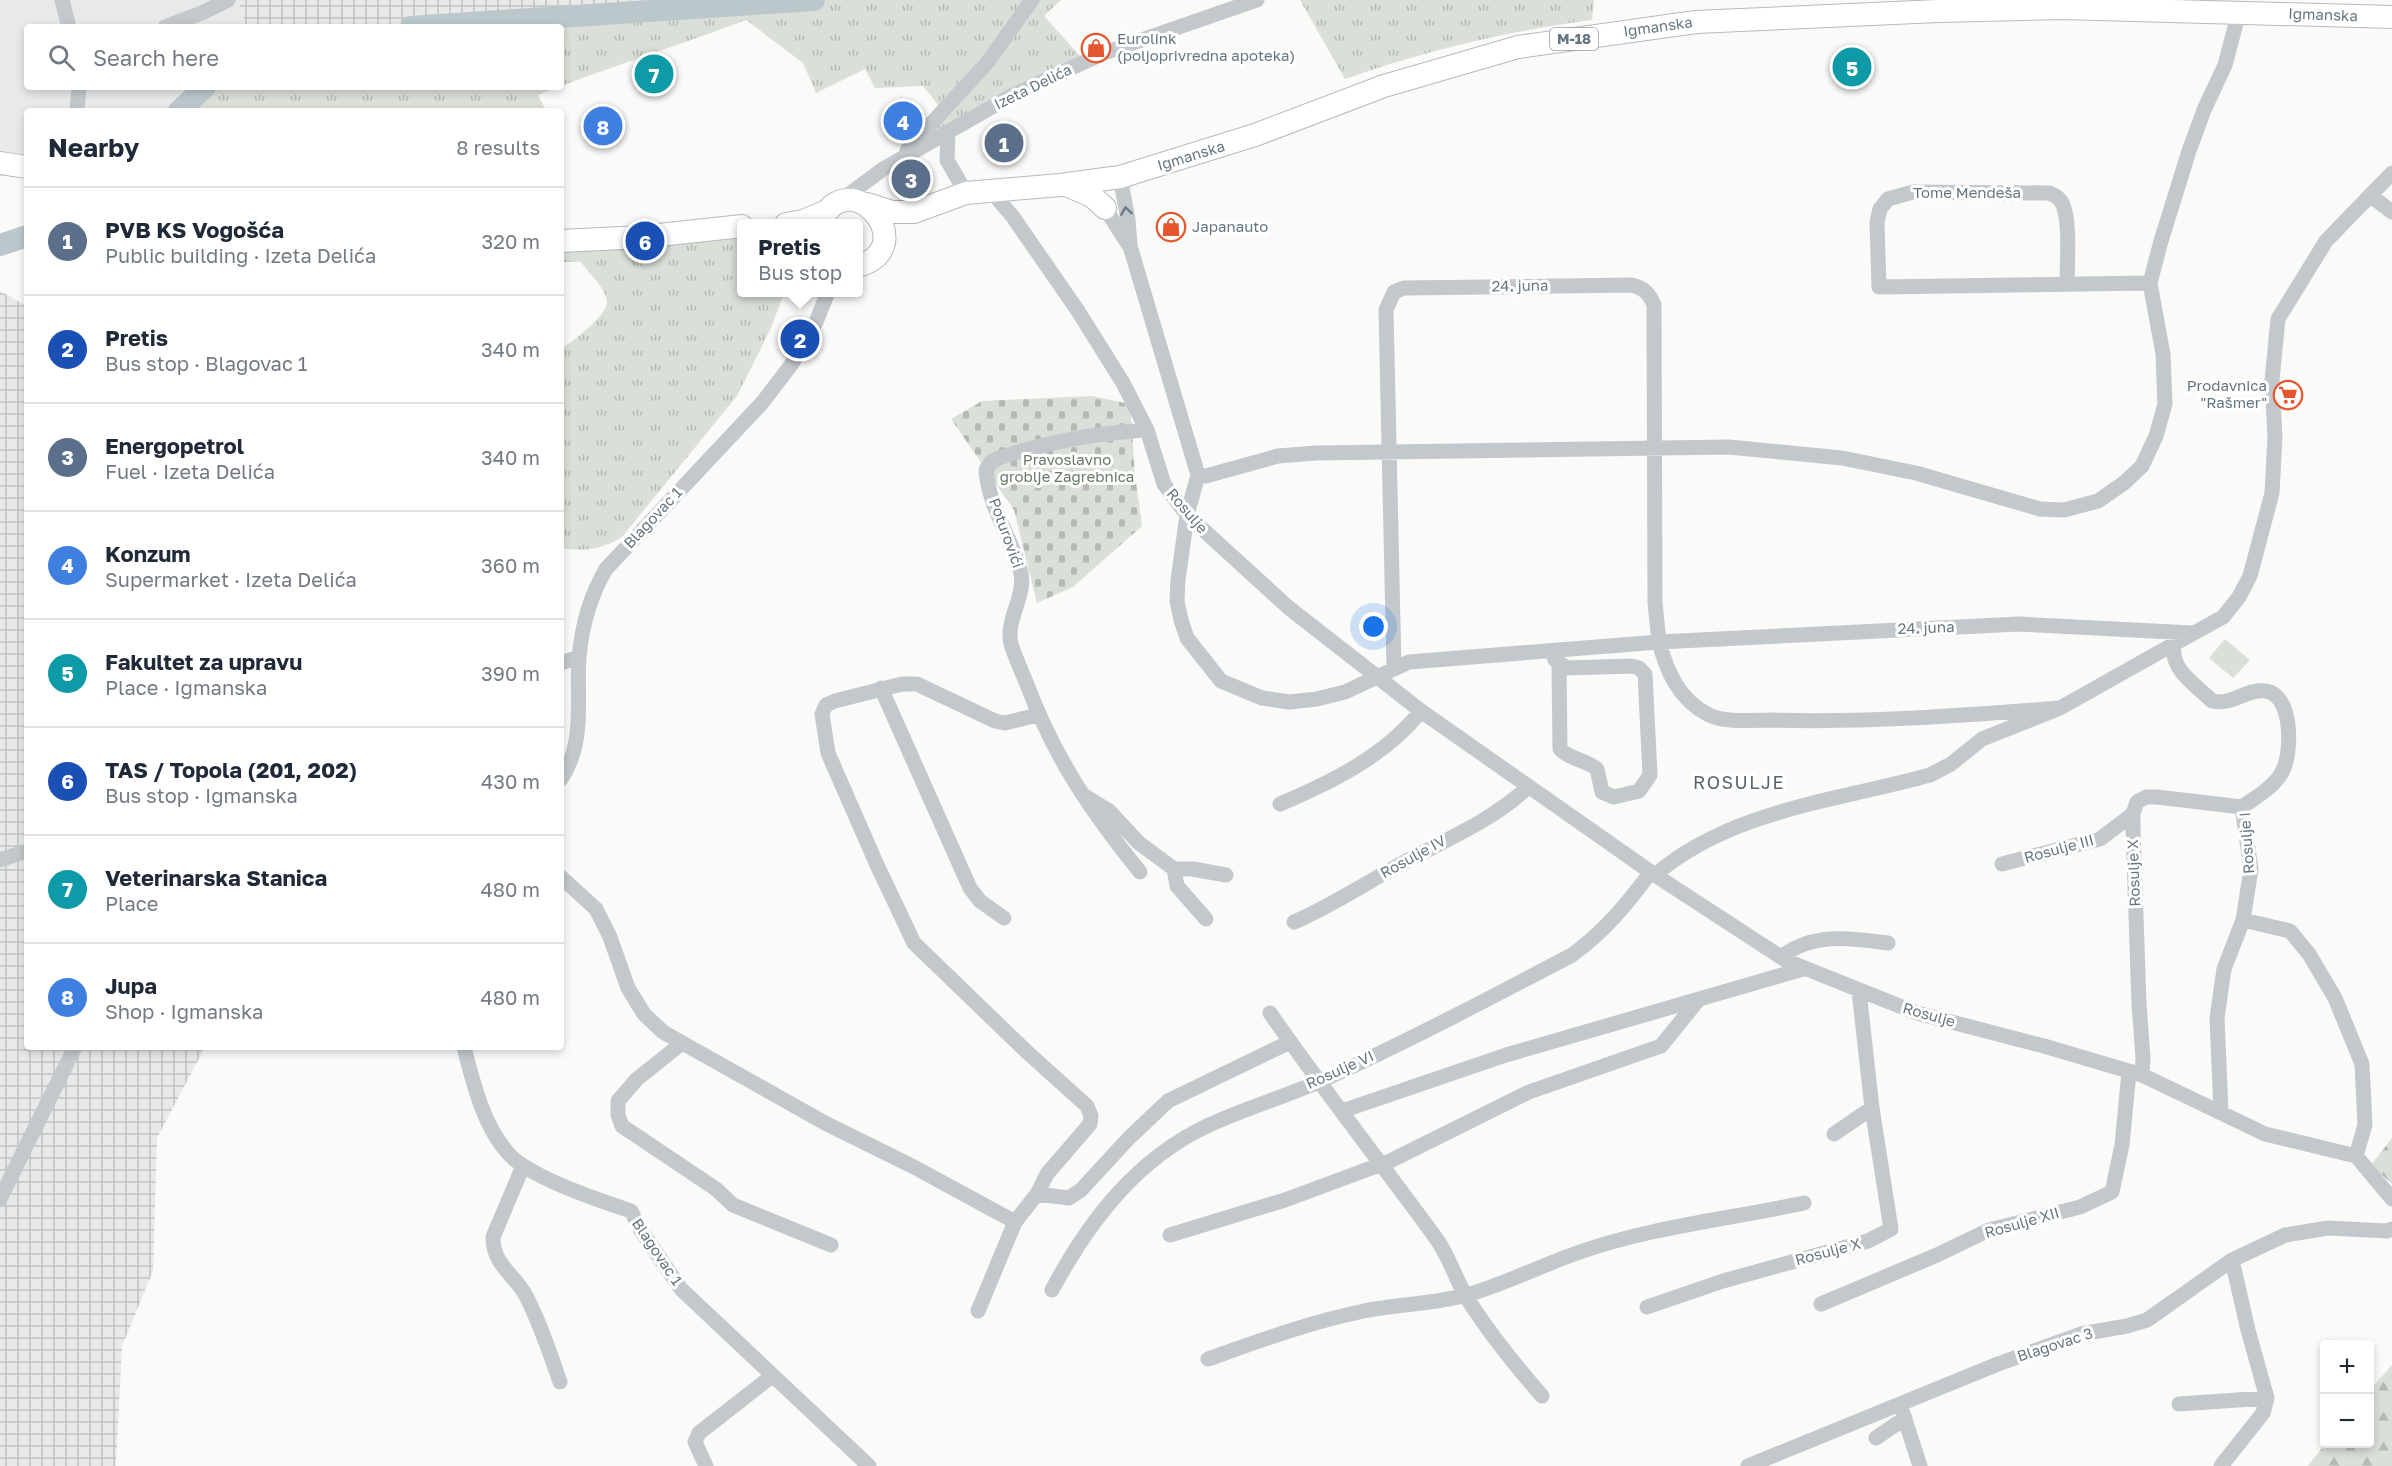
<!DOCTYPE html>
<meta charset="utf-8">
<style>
body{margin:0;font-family:"Golos Text",sans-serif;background:#f6f6f7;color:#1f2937}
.controls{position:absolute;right:18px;bottom:18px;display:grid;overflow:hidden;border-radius:6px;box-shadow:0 3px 9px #0003}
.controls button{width:54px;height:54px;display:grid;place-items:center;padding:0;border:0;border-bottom:2px solid #e0e1e3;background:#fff;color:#1f2937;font:30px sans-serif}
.you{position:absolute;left:1374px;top:627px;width:21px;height:21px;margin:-15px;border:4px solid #fff;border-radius:50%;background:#1a73e8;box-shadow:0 0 0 9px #1a73e833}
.badge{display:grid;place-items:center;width:39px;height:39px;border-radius:50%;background:#e4572e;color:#fff;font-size:20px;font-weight:700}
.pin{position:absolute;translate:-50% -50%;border:3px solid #fff;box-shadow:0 2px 6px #0006}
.popup{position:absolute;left:737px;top:219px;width:126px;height:78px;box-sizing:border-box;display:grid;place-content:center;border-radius:6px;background:#fff;filter:drop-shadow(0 2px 4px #0005);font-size:20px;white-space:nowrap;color:#747a83}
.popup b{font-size:22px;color:#1f2937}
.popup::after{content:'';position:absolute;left:50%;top:100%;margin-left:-12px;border:12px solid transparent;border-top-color:#fff}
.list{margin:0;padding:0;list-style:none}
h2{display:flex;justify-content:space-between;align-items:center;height:78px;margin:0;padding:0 24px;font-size:26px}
h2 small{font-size:20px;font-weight:400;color:#747a83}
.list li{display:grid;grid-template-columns:39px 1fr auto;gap:18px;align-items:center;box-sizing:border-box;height:108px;padding:0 24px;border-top:2px solid #e0e1e3}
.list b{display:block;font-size:22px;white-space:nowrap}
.list p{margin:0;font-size:20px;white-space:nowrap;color:#747a83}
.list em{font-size:20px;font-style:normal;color:#747a83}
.icon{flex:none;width:33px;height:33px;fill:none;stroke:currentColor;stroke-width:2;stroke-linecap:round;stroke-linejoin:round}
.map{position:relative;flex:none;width:2392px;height:1466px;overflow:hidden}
.search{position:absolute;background:#fff;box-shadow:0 3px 9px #0003;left:24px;top:24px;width:540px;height:66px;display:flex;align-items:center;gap:15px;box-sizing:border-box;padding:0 21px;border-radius:6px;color:#747a83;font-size:22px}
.panel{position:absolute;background:#fff;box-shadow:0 3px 9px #0003;left:24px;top:108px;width:540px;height:942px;border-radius:6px}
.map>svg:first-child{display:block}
.built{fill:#e8e9e9}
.industrial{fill:url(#industrial-grid)}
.grass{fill:url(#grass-tufts)}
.forest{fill:url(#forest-firs)}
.cemetery{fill:url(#cemetery-stones)}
.pitch{fill:#dadfd7}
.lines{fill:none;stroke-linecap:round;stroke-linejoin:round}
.river{stroke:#bbc7cb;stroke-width:22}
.primary-casing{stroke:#b5babe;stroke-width:24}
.minor{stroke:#c3c8cc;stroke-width:15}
.primary{stroke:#fff;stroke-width:22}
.oneway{stroke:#6a7a87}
.labels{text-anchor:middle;stroke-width:6;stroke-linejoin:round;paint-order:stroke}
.shield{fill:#fff;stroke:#939fa8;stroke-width:1.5}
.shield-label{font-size:14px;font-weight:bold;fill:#657683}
.street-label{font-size:15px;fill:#657683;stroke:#fff}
.poi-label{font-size:15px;fill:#657683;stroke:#fff;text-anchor:start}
.park-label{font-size:15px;fill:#687a64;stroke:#fff}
.quarter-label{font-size:18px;letter-spacing:1.5px;fill:#57646e;stroke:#fff}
</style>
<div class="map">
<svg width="2392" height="1466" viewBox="0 0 2392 1466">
<defs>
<pattern id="industrial-grid" width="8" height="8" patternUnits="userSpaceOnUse" patternTransform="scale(1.5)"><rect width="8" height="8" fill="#e8e9e9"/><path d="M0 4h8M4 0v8" fill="none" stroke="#c0c1c2"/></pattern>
<pattern id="grass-tufts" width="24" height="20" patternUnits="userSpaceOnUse" patternTransform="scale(1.5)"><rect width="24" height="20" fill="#dadfd7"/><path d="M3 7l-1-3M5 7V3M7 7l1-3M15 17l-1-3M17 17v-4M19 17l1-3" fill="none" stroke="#b4b9b4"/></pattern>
<pattern id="forest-firs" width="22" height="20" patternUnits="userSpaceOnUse" patternTransform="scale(1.5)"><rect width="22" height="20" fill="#dadfd7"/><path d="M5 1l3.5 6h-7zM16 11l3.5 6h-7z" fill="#b4b9b4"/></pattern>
<pattern id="cemetery-stones" width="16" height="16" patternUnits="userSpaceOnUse" patternTransform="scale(1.5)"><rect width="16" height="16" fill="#dadfd7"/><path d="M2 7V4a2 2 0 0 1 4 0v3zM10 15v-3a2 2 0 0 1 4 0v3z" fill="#b4b9b4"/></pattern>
</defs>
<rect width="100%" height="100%" fill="#fafaf8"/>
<!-- built -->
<path class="built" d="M0 0H238L246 27H27V87H205L179 111H27V167L0 163Z"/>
<!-- industrial -->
<path class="industrial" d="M238 0H814L411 27H246Z
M0 291 27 306V1047H205L157 1138 153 1271 122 1346 116 1466H0Z"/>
<!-- grass -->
<path class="grass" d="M814 0H1061L1044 16 1080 56 906 155 943 111 923 86 875 88 865 69 816 93 803 63 746 20C685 43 622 63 561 86V27H411Z
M1300 0H1594L1592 20C1508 31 1424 51 1345 79Z
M205 87H558L538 95 546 111H180Z
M741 226 742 292 784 293 771 328 737 396 622 537C603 549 584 552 561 548V349C573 341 607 316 607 302 606 288 588 272 581 262H561V241Z"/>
<!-- forest -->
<path class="forest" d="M2392 1138V1184L2371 1165Z
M2392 1365V1466H2308L2325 1444H2370V1390Z"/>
<!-- cemetery -->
<path class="cemetery" d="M1092 396 1130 404 1135 475 1142 526 1073 587 1037 603 1014 510 951 419 982 401Z"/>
<!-- pitch -->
<path class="pitch" d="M2225 639 2250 660 2233 678 2209 658Z"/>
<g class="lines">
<!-- river -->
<path class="river" d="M411 27 814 0
M179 111 205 87
M0 245 27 236"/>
<!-- primary casing -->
<g class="primary-casing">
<path id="primary" d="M0 163 27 167
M1066 185 1092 196 1105 208
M867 204 892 212H914L966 193 1060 185 1120 177 1255 135 1384 86 1518 47 1696 22 1938 11 2062 8 2392 17
M786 224 803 221 825 212
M820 224C847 158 925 246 858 266
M561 241 641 237 742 226"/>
</g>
<!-- minor -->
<path class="minor" d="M62 0 69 27
M165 27 204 12 228 0
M77 111 79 87
M948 133 947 160 966 193
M907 150 987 63 1032 0
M1120 177 1128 219 1130 246 1198 475 1187 515 1178 580 1177 601 1181 620 1187 638 1221 681 1262 698 1289 702 1317 699 1345 692 1409 662 1659 642C1667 672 1679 700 1709 715 1726 723 1753 720 1772 720 1869 723 1964 715 2060 708
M990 190 1013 217 1078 311 1123 383 1147 430 1164 484 1187 515 1289 608 1421 711 1655 875 1787 961 1917 1013 2044 1046 2142 1075 2265 1134 2356 1156 2392 1199
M2370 195 2392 212
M1103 200 1105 208 1128 244
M840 201 883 169 1013 95 1104 53 1257 0
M2067 283C2067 263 2071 217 2061 201 2057 196 2054 195 2049 193L1913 192 1888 199 1880 209 1877 222 1879 287 2150 283
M1198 475 1206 476 1278 456 1316 453 1729 447 1842 458 1916 473 2040 509 2064 510 2098 501 2124 483 2142 466 2156 436 2165 404 2163 354 2150 283 2161 241 2189 151 2204 110 2225 65 2239 12
M1552 651 1555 660 1567 668 1631 666 1639 668 1645 674 1650 775 1639 791 1614 797 1602 792 1597 769C1586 760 1569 759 1560 749L1559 664
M561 663 579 657
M1394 668 1386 310 1394 292 1404 288 1632 285C1645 289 1649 293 1654 305L1655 603 1659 642 2019 624 2192 633
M881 688 970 888 980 901 1004 918
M561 779C586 742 576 699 579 657 582 625 590 596 606 569L762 403 791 365 816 322 828 292
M1083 795 1109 811 1139 843 1174 869H1193L1226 875
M1280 804C1332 782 1385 756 1421 711
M0 860 27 851
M2002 864 2100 839 2133 814
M1174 869 1177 886 1206 919
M1140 872C1090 810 1054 757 1026 682 1021 670 1015 657 1011 644 1005 618 1028 595 1020 569 1010 536 988 504 986 470L991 462 999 458C1047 442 1097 433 1147 430
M1655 875C1731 810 1836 801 1930 775L1951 764 1982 739 2060 708 2174 644
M561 877 596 909 610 937 628 988 644 1014 663 1032 825 1123 914 1167 1015 1222
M2243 920 2290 931 2309 954 2335 998 2362 1064 2365 1125 2356 1156
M1294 922C1331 906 1364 884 1399 865 1443 841 1492 821 1528 787
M1781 957C1813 932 1850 938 1888 943
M1270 1013C1324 1091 1383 1165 1438 1241 1450 1259 1456 1280 1467 1298 1489 1333 1515 1365 1542 1396
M681 1044 637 1079 618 1101V1115L622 1126 716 1189 733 1205 831 1245
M464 1047C473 1083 485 1133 514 1159 539 1180 598 1200 631 1211L640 1229 681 1289 869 1466
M2142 1075 2143 1058 2139 1004 2133 827V814L2137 802 2146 797H2157L2242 807
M1342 1111 1506 1055 1803 969
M2221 1113 2217 1018 2224 969 2243 920 2251 869 2242 807C2256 797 2276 786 2283 770 2292 752 2293 695 2266 691 2247 688 2232 706 2212 701 2196 685 2169 669 2174 644L2223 617 2239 597 2250 576 2272 493 2275 437 2272 380 2278 319 2326 241 2392 173
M1834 1134 1872 1108
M523 1166 493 1237C493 1266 514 1273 526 1296 540 1323 550 1353 560 1382
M1037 1194 1047 1174 1090 1124 1091 1116 1087 1106 1027 1052 914 943 877 865 828 753 822 714 826 705 835 701 902 684H917L995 721 1005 723 1038 715
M0 1199 75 1047
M1170 1235 1285 1200 1390 1161 1529 1092 1661 1046 1699 999
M1052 1290C1089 1221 1136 1159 1209 1125 1250 1106 1295 1094 1336 1074 1416 1037 1494 996 1572 955 1605 931 1626 905 1651 872
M1821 1304 1937 1255 1989 1230 2080 1207 2112 1192 2122 1145 2129 1072
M1647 1307 1723 1281 1868 1241 1891 1229 1872 1108 1859 991
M978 1311 1015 1222 1037 1194 1069 1198 1081 1190 1128 1139 1168 1101 1290 1042
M1208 1359C1259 1341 1310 1322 1364 1311 1398 1304 1434 1304 1467 1295 1505 1284 1540 1266 1577 1253 1650 1227 1729 1219 1804 1203
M1900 1404 1920 1466
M2179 1404 2267 1398
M1876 1438 1905 1418
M706 1466 695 1442 699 1433 772 1376
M1748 1466 1998 1364 2081 1334 2127 1326 2147 1320 2232 1260 2285 1235 2328 1228 2387 1231 2392 1229
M2221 1466 2263 1413 2267 1398 2248 1330 2232 1260"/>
<!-- primary -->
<use href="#primary" class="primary"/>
</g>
<!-- one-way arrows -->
<defs><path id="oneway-chevron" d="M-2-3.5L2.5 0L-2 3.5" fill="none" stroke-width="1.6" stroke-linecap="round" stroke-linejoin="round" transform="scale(1.5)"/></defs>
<use class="oneway" href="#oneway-chevron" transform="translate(1126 211) rotate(-99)"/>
<!-- icons -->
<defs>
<g id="shop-ring" transform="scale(1.5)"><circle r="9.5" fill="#fff" stroke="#e4572e" stroke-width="1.5"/><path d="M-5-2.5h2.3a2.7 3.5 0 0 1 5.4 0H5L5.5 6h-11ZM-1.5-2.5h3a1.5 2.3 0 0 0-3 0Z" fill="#e4572e"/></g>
<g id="supermarket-ring" transform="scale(1.5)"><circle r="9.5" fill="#fff" stroke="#e4572e" stroke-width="1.5"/><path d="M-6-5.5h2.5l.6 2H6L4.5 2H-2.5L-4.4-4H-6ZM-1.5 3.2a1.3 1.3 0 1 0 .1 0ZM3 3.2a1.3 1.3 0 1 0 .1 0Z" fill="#e4572e"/></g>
</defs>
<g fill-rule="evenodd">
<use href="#shop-ring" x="1096" y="48"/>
<use href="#shop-ring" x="1171" y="227"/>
<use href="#supermarket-ring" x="2288" y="395"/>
</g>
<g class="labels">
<!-- shield labels -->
<rect class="shield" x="1550" y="28" width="48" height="22" rx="4.5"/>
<g class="shield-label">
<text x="1574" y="44">M-18</text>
</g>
<!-- street labels -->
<g class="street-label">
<text transform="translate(2323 15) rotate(2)" y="5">Igmanska</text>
<text transform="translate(1658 27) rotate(-8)" y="5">Igmanska</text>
<text transform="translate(1033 87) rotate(-26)" y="5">Izeta Delića</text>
<text transform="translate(1191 156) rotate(-17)" y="5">Igmanska</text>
<text x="1967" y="198">Tome Mendeša</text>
<text transform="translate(1520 286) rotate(-1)" y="5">24. juna</text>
<text transform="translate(1187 511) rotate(49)" y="5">Rosulje</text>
<text transform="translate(653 518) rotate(-47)" y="5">Blagovac 1</text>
<text transform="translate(1006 533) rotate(70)" y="5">Poturovići</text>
<text transform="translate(1926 628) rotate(-2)" y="5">24. juna</text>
<text transform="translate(2247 843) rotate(-94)" y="5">Rosulje I</text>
<text transform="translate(2059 849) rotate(-15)" y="5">Rosulje III</text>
<text transform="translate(1413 857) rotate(-29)" y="5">Rosulje IV</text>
<text transform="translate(2134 873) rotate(-92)" y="5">Rosulje X</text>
<text transform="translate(1929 1015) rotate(16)" y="5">Rosulje</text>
<text transform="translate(1340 1070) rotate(-24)" y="5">Rosulje VI</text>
<text transform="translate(2022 1223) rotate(-16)" y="5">Rosulje XII</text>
<text transform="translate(657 1252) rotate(56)" y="5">Blagovac 1</text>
<text transform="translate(1828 1252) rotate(-15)" y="5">Rosulje X</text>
<text transform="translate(2055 1345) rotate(-18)" y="5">Blagovac 3</text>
</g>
<!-- poi labels -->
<g class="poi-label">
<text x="1117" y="44">Eurolink<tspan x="1117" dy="17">(poljoprivredna apoteka)</tspan></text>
<text x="1192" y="232">Japanauto</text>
<text x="2267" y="391" text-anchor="end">Prodavnica<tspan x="2267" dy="17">"Rašmer"</tspan></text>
</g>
<!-- park labels -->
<g class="park-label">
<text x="1067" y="465">Pravoslavno<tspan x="1067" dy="17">groblje Zagrebnica</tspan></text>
</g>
<!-- quarter labels -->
<g class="quarter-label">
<text x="1739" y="789">ROSULJE</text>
</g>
</g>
</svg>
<div class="controls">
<button>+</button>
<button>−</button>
</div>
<div class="you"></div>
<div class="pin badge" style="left:1004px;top:143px;background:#5c6f8a">1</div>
<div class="pin badge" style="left:800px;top:339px;background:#1a4fb4">2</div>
<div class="popup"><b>Pretis</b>Bus stop</div>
<div class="pin badge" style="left:911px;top:179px;background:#5c6f8a">3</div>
<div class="pin badge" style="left:903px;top:121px;background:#3f7fe0">4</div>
<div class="pin badge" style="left:1852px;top:67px;background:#0f9aa8">5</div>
<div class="pin badge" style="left:645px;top:241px;background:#1a4fb4">6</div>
<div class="pin badge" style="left:654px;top:74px;background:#0f9aa8">7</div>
<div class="pin badge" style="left:603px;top:126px;background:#3f7fe0">8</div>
<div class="search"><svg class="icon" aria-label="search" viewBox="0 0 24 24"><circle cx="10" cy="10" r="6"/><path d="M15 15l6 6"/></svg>Search here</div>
<section class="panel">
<h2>Nearby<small>8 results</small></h2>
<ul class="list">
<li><span class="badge" style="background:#5c6f8a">1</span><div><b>PVB KS Vogošća</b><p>Public building · Izeta Delića</p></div><em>320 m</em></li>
<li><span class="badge" style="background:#1a4fb4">2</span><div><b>Pretis</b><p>Bus stop · Blagovac 1</p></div><em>340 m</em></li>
<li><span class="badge" style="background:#5c6f8a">3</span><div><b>Energopetrol</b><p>Fuel · Izeta Delića</p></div><em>340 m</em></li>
<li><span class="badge" style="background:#3f7fe0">4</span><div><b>Konzum</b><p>Supermarket · Izeta Delića</p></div><em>360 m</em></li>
<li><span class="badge" style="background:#0f9aa8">5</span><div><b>Fakultet za upravu</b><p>Place · Igmanska</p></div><em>390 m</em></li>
<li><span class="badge" style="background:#1a4fb4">6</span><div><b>TAS / Topola (201, 202)</b><p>Bus stop · Igmanska</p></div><em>430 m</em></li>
<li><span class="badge" style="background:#0f9aa8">7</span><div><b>Veterinarska Stanica</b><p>Place</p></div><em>480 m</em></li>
<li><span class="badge" style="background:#3f7fe0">8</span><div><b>Jupa</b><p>Shop · Igmanska</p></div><em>480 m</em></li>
</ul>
</section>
</div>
